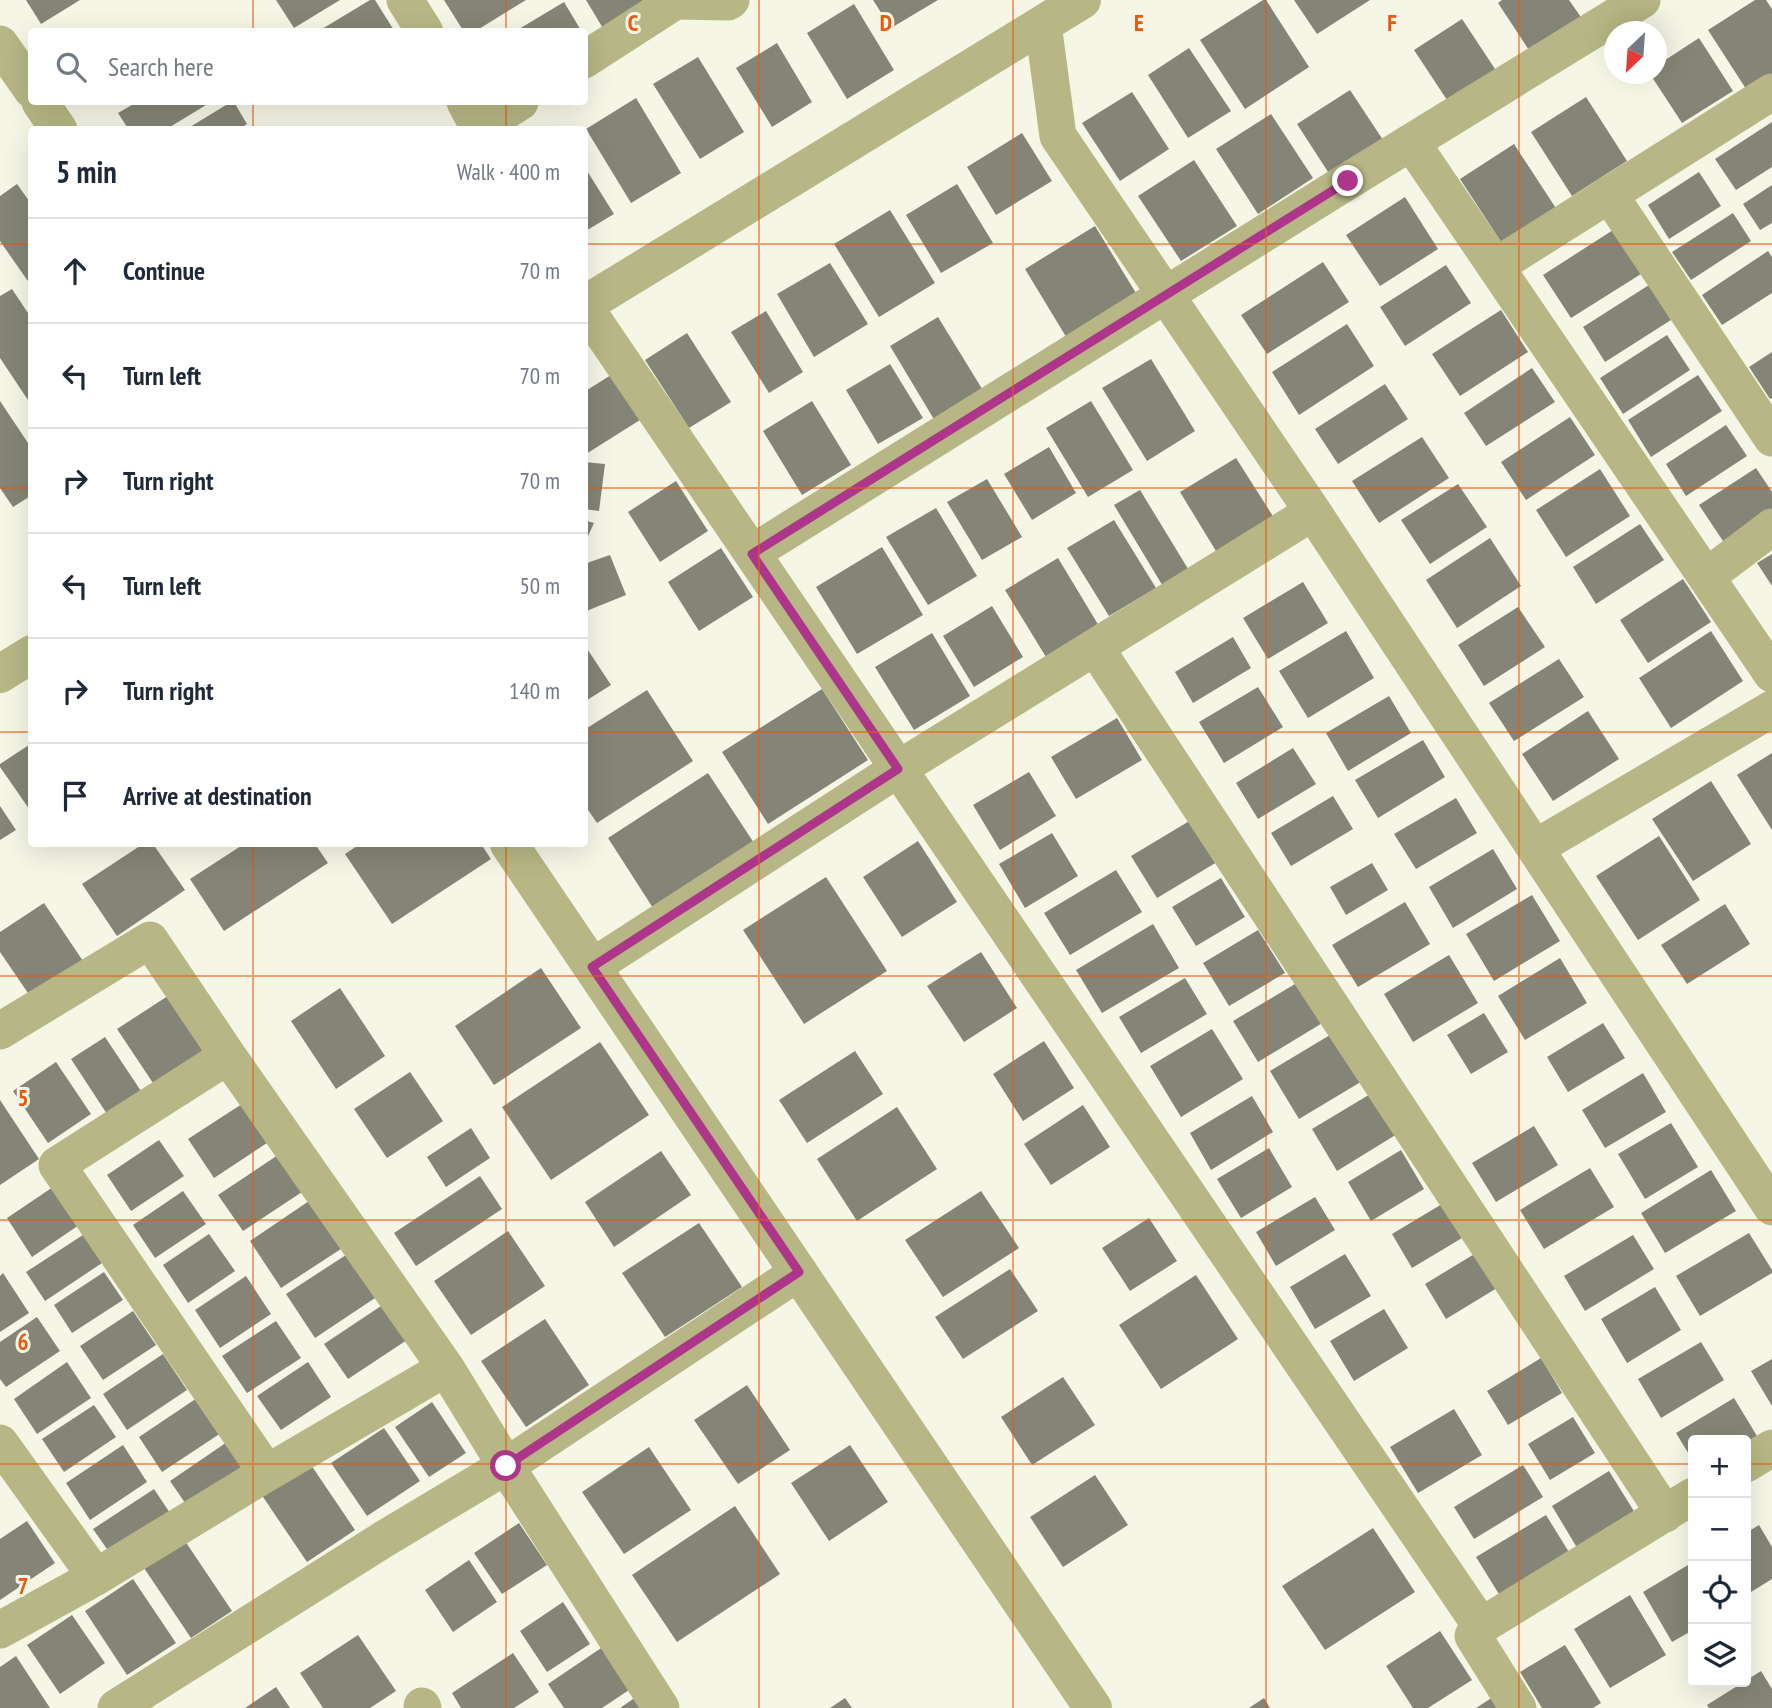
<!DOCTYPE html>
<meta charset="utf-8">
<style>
body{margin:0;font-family:"PT Sans Narrow",sans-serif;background:#f2f2f3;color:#1f2937}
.controls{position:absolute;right:21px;bottom:21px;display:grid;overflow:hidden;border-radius:7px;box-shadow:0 7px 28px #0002}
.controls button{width:63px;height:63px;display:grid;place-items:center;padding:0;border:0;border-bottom:2px solid #e0e1e3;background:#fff;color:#1f2937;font:35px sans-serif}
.compass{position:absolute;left:1604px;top:21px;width:63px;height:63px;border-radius:50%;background:#fff;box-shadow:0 7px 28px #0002;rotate:205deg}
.stop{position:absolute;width:21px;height:21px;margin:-16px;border:5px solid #ae368a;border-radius:50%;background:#fff}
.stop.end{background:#ae368a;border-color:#fff;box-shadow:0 2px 7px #0008}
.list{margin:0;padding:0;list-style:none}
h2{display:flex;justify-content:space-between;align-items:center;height:91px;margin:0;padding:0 28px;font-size:30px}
h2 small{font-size:23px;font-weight:400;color:#747a83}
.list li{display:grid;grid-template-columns:46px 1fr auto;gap:21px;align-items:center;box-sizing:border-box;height:105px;padding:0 28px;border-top:2px solid #e0e1e3}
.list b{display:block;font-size:26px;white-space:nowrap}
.list em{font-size:23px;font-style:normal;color:#747a83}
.icon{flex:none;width:38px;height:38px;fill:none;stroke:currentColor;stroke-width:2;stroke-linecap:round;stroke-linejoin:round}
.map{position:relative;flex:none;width:1772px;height:1708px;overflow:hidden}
.search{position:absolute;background:#fff;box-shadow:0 7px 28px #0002;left:28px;top:28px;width:560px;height:77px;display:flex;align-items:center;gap:18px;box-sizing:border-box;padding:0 24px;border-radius:7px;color:#747a83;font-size:26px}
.panel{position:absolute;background:#fff;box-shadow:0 7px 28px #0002;left:28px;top:126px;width:560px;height:721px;border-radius:7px}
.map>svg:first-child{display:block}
.building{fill:#848576}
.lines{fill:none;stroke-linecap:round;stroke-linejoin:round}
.minor{stroke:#b6b784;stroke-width:37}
.tertiary{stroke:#b6b784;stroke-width:38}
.route{stroke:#ae368a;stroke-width:9}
.grid{fill:none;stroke:#e8590c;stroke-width:2;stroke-opacity:0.55}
.grid-label{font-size:23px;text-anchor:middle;font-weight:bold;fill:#e8590c;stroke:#f5f6e6;stroke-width:6;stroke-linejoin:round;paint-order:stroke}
</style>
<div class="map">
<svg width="1772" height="1708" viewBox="0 0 1772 1708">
<rect width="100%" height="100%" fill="#f5f6e6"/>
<!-- building -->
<path class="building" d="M26 0H80L41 24Z
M276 0H340L294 28Z
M370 0H375L395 32H317Z
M444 0H526L474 32H464Z
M586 0H653L604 30Z
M873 0H938L891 28Z
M1263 0H1266L1309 67 1245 109 1200 40Z
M1294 0H1370L1317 34Z
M1502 0H1569L1583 20 1531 53 1498 3Z
M1755 0H1766L1772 9V76L1748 92 1708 30Z
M564 2 582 32H514Z
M854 4 894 70 847 99 807 33Z
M1462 19 1497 72 1449 103 1414 50Z
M1699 38 1733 91 1682 123 1650 74H1656V66Z
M777 43 812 102 772 127 736 68Z
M1189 48 1231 111 1188 138 1148 75Z
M698 57 744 132 700 159 653 84Z
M1350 90 1383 140 1330 175 1297 124Z
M1132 92 1169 149 1120 181 1082 123Z
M1586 97 1627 161 1572 196 1531 132Z
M636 98 681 173 631 203 586 129Z
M137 102H211L165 130H129L118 113Z
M231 102H234L247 124 238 130H185Z
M1271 114 1313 178 1258 214 1216 149Z
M1772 122V167L1736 190 1715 159Z
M1022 133 1052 181 996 215 967 167Z
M1514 144 1561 216 1507 251 1460 179Z
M1194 160 1237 226 1181 261 1138 196Z
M584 166 614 214 584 232Z
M1699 172 1721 206 1669 239 1648 205Z
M17 184 32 205V287L0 241V196Z
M957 184 993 243 941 273 906 215Z
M1772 185V223L1760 230 1743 204Z
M1405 197 1438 249 1380 286 1346 235Z
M890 210 935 283 879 317 834 244Z
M1733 213 1751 241 1691 280 1672 252Z
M1095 226 1139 298 1068 340 1025 269Z
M1613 230 1641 274 1571 318 1543 275Z
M1768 251 1772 257V293L1722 325 1702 295Z
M1323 262 1349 302 1267 354 1241 315Z
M830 263 868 324 814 357 777 294Z
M1446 265 1471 303 1405 346 1380 307Z
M1649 285 1671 320 1605 362 1583 327Z
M12 289 32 319V406L0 358V296Z
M1501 310 1528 352 1460 396 1432 354Z
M766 311 803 372 769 393 731 332Z
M938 317 984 392 935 421 890 346Z
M1347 324 1374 366 1299 415 1272 372Z
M687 333 731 402 689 428 645 360Z
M1667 335 1690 370 1623 414 1600 378Z
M1772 352V398L1770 399 1749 367Z
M1151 359 1195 431 1147 461 1102 388Z
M890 364 923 418 878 444 846 390Z
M1532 368 1555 402 1486 446 1464 413Z
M611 375 640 420 586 454 584 451V392Z
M1698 375 1722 411 1651 457 1628 420Z
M1385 384 1408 419 1338 464 1315 429Z
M0 401 32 449V495L13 507 0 488Z
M812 401 851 465 802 495 763 431Z
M1091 401 1133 470 1088 497 1046 428Z
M1570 417 1595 455 1526 500 1501 462Z
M1726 425 1747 456 1686 496 1666 464Z
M1422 437 1449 478 1379 523 1352 481Z
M1049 447 1076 493 1032 520 1004 474Z
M1236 458 1276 521 1219 556 1180 492Z
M584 462 605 464 599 511 584 509Z
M1756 468 1772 492V509L1723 541 1699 505Z
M1600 469 1630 516 1566 557 1536 510Z
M987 479 1022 537 982 560 947 502Z
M676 481 708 531 660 562 628 512Z
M1458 484 1487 527 1430 564 1401 520Z
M1140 490 1190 572 1164 588 1114 505Z
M936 508 977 576 928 605 886 537Z
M584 520 594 523 584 545Z
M1114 520 1156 588 1109 616 1067 548Z
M1640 524 1664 560 1596 604 1573 567Z
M1490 538 1521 586 1457 628 1426 580Z
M882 547 923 615 857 654 816 587Z
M721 548 753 597 699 631 668 582Z
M1772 554V586L1757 563Z
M610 555 626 595 584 612V564Z
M1058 558 1099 626 1046 657 1005 590Z
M1683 579 1711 622 1648 663 1620 620Z
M1303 582 1328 623 1268 659 1243 618Z
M992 606 1023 657 974 687 943 636Z
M1518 607 1545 647 1484 686 1458 645Z
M1346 631 1374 678 1308 718 1279 671Z
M1711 631 1743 681 1671 728 1639 678Z
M932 633 970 696 914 730 875 667Z
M1233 637 1251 668 1193 703 1175 672Z
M584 644 611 685 584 702Z
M1559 659 1584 697 1514 741 1489 703Z
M1258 687 1283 727 1224 763 1199 722Z
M822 689 868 760 768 824 722 752Z
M647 690 693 761 597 823 584 804V730Z
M1389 696 1411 733 1348 771 1326 733Z
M1588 711 1619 759 1553 801 1522 754Z
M1117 718 1142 760 1076 799 1051 757Z
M1423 740 1445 777 1378 818 1355 780Z
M32 743V813L0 767V764Z
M1293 748 1316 784 1258 819 1236 783Z
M1772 753V830L1737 775Z
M1029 772 1056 816 1000 850 973 805Z
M708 773 754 843 653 908 608 838Z
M1711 781 1751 844 1693 881 1652 819Z
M1333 796 1353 829 1291 866 1271 833Z
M1456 798 1477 833 1416 869 1394 834Z
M0 806 16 830 0 840Z
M1196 817 1222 859 1157 898 1131 856Z
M1052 833 1078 876 1025 908 999 864Z
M1659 836 1700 900 1638 940 1596 876Z
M918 841 957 902 902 937 863 877Z
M143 844H153L185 890 117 936 82 884Z
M244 844H315L328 863 224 931 190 879Z
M360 844H481L491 859 392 924 345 854Z
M1493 849 1517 889 1453 928 1429 887Z
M1372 863 1388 890 1346 915 1330 887Z
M1116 870 1142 912 1070 955 1044 913Z
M826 877 887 971 804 1024 743 930Z
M1221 878 1245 917 1196 946 1172 907Z
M1532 895 1560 941 1494 981 1466 934Z
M1405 902 1430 944 1358 987 1332 945Z
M44 903 83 961 30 996 0 952V932Z
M1725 904 1750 944 1687 984 1661 945Z
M1153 924 1179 968 1102 1013 1076 970Z
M1258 930 1285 973 1229 1006 1203 963Z
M981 952 1017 1008 964 1042 927 986Z
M1449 955 1478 1003 1413 1042 1384 994Z
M1560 958 1587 1003 1525 1040 1498 996Z
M541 968 581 1028 494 1085 455 1026Z
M1185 978 1207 1014 1141 1053 1119 1017Z
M1300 981 1324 1022 1258 1062 1233 1021Z
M340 988 385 1056 336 1089 291 1021Z
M174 992 210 1046 153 1083 117 1029Z
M1484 1013 1508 1052 1471 1074 1447 1035Z
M1603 1023 1625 1058 1568 1092 1547 1057Z
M1212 1029 1243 1079 1181 1117 1150 1066Z
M1335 1032 1364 1080 1299 1119 1270 1071Z
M105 1037 141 1091 107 1114 71 1059Z
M1044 1041 1074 1088 1023 1121 993 1074Z
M600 1042 649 1115 551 1180 502 1107Z
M855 1051 883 1094 807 1143 779 1100Z
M56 1062 91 1114 48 1143 13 1091Z
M410 1072 443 1121 387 1158 354 1109Z
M1643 1073 1666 1112 1605 1148 1582 1110Z
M1377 1090 1402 1131 1337 1171 1312 1129Z
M1252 1096 1273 1132 1211 1170 1190 1133Z
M0 1100 39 1159 0 1185Z
M245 1102 270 1141 214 1178 188 1139Z
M1083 1105 1110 1147 1051 1185 1024 1144Z
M897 1107 937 1169 857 1221 817 1159Z
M1671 1123 1698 1167 1645 1199 1618 1154Z
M1534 1126 1558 1165 1496 1202 1472 1163Z
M471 1128 490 1158 446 1187 427 1157Z
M159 1140 184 1176 131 1211 107 1175Z
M1269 1148 1292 1187 1241 1218 1217 1179Z
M1401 1150 1424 1189 1371 1221 1348 1182Z
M661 1151 691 1195 614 1247 585 1202Z
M281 1153 305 1190 243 1231 218 1195Z
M1590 1168 1614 1207 1544 1249 1520 1210Z
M1711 1170 1736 1211 1665 1253 1641 1213Z
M480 1176 502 1209 416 1266 394 1233Z
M53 1187 79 1225 32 1257 7 1218Z
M183 1191 206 1224 155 1258 133 1225Z
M981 1191 1019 1248 943 1297 905 1240Z
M1315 1197 1335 1230 1276 1266 1256 1232Z
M312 1199 344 1247 281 1288 250 1241Z
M1442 1204 1462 1238 1412 1268 1392 1234Z
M1149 1218 1177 1261 1130 1291 1102 1248Z
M699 1223 742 1287 665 1337 622 1273Z
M508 1231 545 1286 471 1335 434 1281Z
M86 1233 105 1261 45 1301 26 1272Z
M1749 1233 1772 1270V1273L1700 1316 1676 1276Z
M209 1234 235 1271 188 1303 163 1265Z
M1633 1235 1654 1269 1585 1311 1564 1276Z
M349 1253 378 1296 315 1338 286 1294Z
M1476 1253 1497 1288 1446 1319 1425 1284Z
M1345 1254 1371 1296 1315 1329 1290 1287Z
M1010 1269 1038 1311 963 1359 935 1317Z
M104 1272 123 1300 72 1333 54 1305Z
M3 1273 29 1313 0 1332V1276Z
M1196 1275 1238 1339 1161 1389 1119 1325Z
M246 1276 271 1314 220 1348 195 1310Z
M1655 1287 1681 1330 1627 1363 1601 1319Z
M387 1302 410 1338 348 1379 324 1344Z
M1384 1309 1408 1348 1354 1381 1330 1341Z
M133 1311 156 1345 103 1380 80 1346Z
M37 1317 60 1351 6 1387 0 1379V1342Z
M545 1319 589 1385 526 1427 481 1361Z
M276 1321 301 1358 247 1393 222 1356Z
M1701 1342 1724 1380 1661 1418 1638 1379Z
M163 1354 187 1390 127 1430 103 1394Z
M1541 1358 1562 1393 1508 1425 1487 1391Z
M1772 1359V1406L1751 1371Z
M67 1362 91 1398 37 1434 14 1399Z
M308 1362 331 1397 281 1430 257 1396Z
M1063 1377 1095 1425 1032 1465 1001 1417Z
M747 1385 790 1450 738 1484 694 1420Z
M200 1396 224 1431 162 1472 139 1437Z
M1734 1398 1757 1436 1746 1442V1440H1693V1461L1676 1433Z
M432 1402 466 1453 429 1477 395 1427Z
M94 1405 116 1437 64 1472 42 1439Z
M1454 1409 1482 1455 1418 1493 1390 1447Z
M1573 1417 1595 1453 1550 1480 1528 1444Z
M384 1428 420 1481 367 1516 331 1463Z
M230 1440 252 1473 192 1513 170 1481Z
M123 1445 147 1482 90 1520 66 1483Z
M850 1445 888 1502 829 1541 791 1483Z
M649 1447 691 1510 624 1554 582 1492Z
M309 1462 355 1530 307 1562 261 1494Z
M1523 1465 1543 1497 1474 1539 1454 1507Z
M1609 1471 1637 1516 1579 1551 1552 1506Z
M1095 1475 1128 1525 1063 1567 1030 1517Z
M154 1489 174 1519 114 1559 93 1529Z
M735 1506 780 1574 677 1642 632 1575Z
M1546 1515 1572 1557 1502 1599 1476 1557Z
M27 1521 55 1563 0 1600V1539Z
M519 1523 547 1565 502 1594 474 1553Z
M1759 1525 1772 1547V1579L1746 1595V1533Z
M1373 1528 1415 1592 1325 1650 1282 1586Z
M185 1541 232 1611 191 1638 144 1568Z
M469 1560 497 1602 453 1632 425 1590Z
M1693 1562V1630L1672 1642 1643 1592Z
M133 1579 176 1643 127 1675 85 1611Z
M1630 1595 1666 1655 1610 1688 1574 1629Z
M563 1602 590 1644 547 1672 520 1631Z
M72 1615 105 1663 60 1694 27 1645Z
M1440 1631 1472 1680 1428 1708H1413L1386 1666Z
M358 1635 396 1691 370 1708H323L300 1673Z
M613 1640 641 1682 602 1708H564L548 1684Z
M1565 1645 1601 1703 1593 1708H1542L1520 1672Z
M513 1653 539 1692 514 1708H461L452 1693Z
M16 1656 50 1708H0V1667Z
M1761 1671 1772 1689V1708H1709L1707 1705Z
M276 1687 290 1708H245Z
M636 1697 644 1708H620Z
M1493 1697 1501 1708H1476Z
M845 1698 852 1708H830Z
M1264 1698 1270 1708H1249Z"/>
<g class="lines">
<!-- minor -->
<path class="minor" d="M405 0 425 32
M676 1 728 2 731 0
M0 44 32 90
M584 60 677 0
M40 102 59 130
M465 102 480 130
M479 128 520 102
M1411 142 1772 674
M1609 194 1772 438
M1496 266 1772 92
M584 306 1481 1626 1473 1636 1518 1708
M1313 512 1772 1207
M752 553 1348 181 1642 0
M1706 577 1772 527
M1095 647 1665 1514
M1535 848 1772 709
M592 967 898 769 1313 512 1058 136 1043 24
M0 1031 150 940 228 1056 446 1368 506 1466 661 1708
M228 1056 57 1165 267 1473 446 1368
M0 1443 96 1577 0 1630
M1746 1464 1772 1448
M96 1577 267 1473
M1481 1626 1693 1496
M422 1706 423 1708
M116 1708 384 1539 506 1466 799 1272"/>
<!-- tertiary -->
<path class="tertiary" d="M584 305 1082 0
M0 674 32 654
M509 844 1093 1708"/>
</g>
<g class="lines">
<!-- route -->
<path class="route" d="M506 1466 799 1272 592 967 898 769 752 554 1348 181"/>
</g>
<!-- grid -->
<path class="grid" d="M253 0V32M506 0V32M759 0V1708M1013 0V1708M1266 0V1708M1519 0V1708M253 102V130M506 102V130M0 244H32M584 244H1772M0 488H32M584 488H1772M0 732H32M584 732H1772M253 844V1708M506 844V1708M0 976H1772M0 1220H1772M0 1464H1693M1746 1464H1772"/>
<g class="grid-label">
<text x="633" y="31">C</text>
<text x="886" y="31">D</text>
<text x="1139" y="31">E</text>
<text x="1392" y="31">F</text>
<text x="23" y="1106">5</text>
<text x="23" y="1350">6</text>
<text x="23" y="1594">7</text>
</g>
</svg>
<div class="controls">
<button>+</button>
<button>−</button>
<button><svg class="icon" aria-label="locate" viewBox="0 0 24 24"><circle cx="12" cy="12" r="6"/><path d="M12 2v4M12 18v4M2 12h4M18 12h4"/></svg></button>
<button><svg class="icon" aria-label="layers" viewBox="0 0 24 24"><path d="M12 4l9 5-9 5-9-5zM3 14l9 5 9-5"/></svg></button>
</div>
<svg class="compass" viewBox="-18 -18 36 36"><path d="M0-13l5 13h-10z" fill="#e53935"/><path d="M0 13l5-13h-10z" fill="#747a83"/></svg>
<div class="stop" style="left:506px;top:1466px"></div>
<div class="stop end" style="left:1348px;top:181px"></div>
<div class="search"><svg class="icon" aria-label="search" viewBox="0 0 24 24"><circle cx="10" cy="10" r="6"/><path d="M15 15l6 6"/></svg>Search here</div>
<section class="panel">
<h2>5 min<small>Walk · 400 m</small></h2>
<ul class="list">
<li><svg class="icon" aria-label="ahead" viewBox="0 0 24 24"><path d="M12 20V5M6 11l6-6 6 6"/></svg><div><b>Continue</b></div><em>70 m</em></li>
<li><svg class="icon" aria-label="left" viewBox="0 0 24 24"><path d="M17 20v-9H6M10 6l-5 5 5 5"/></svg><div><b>Turn left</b></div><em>70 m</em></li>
<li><svg class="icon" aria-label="right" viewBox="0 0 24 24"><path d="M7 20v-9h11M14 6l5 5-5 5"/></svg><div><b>Turn right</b></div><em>70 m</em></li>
<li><svg class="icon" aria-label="left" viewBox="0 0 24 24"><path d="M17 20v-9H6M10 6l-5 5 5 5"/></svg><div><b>Turn left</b></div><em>50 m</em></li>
<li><svg class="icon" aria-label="right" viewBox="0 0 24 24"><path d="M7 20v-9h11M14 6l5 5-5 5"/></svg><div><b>Turn right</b></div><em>140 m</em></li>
<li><svg class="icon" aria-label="arrive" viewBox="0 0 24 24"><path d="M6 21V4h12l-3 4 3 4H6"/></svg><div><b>Arrive at destination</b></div></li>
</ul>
</section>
</div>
